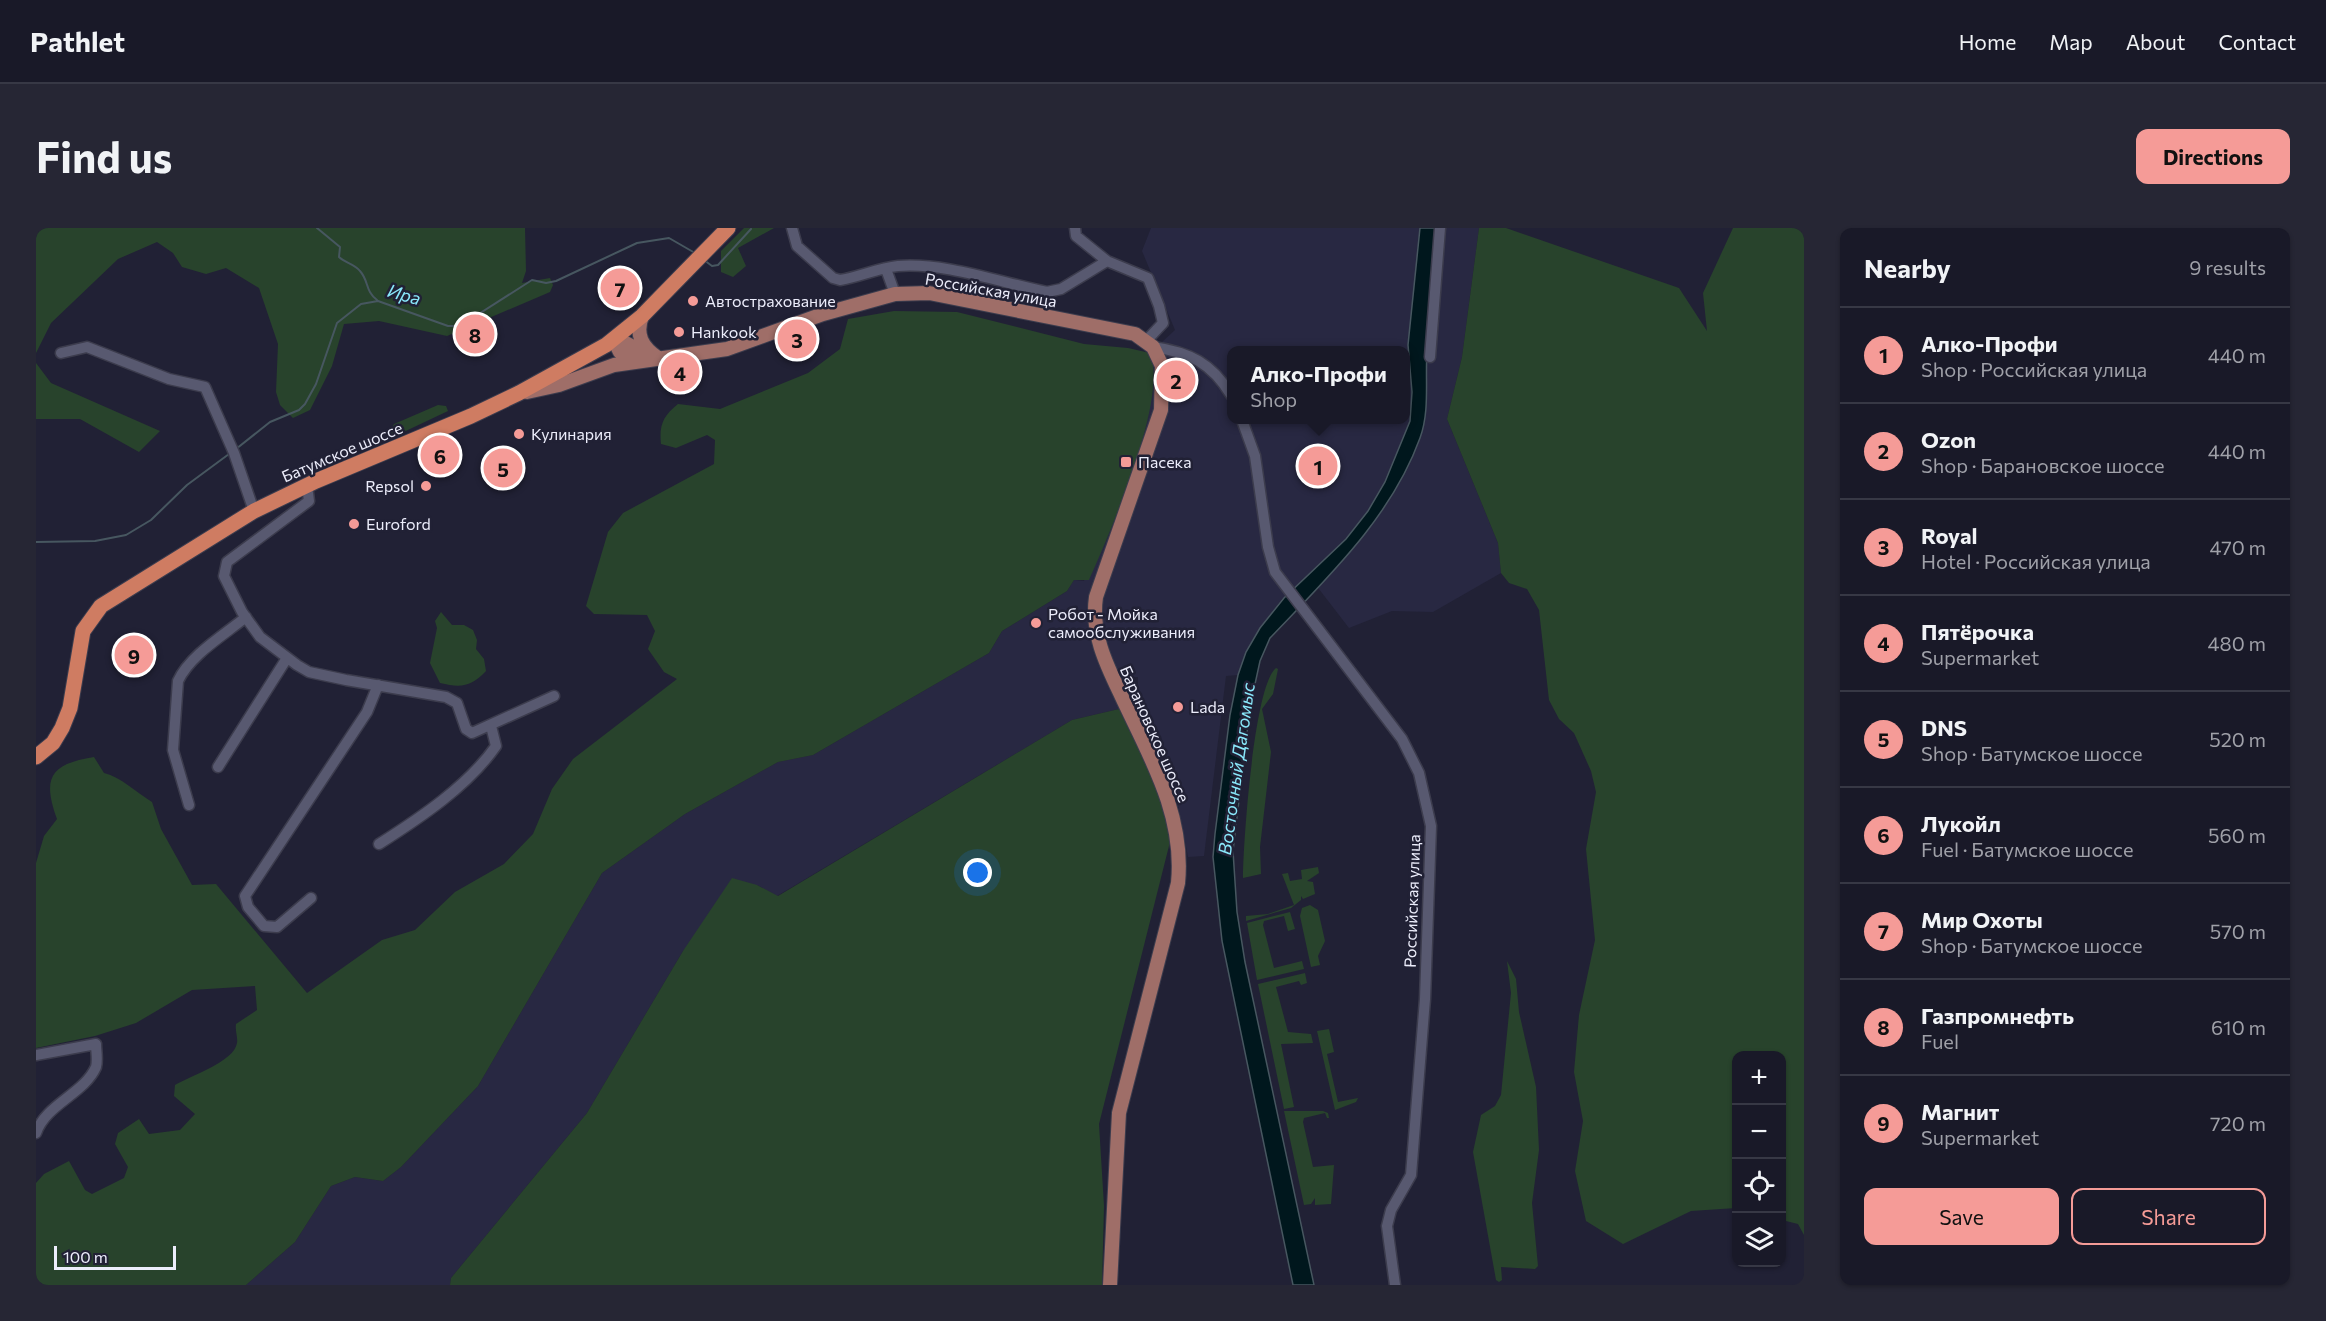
<!DOCTYPE html>
<meta charset="utf-8">
<style>
body{margin:0;font-family:Commissioner,sans-serif;background:#262634;color:#f1f3f6}
.controls{position:absolute;right:18px;bottom:18px;display:grid;overflow:hidden;border-radius:12px;box-shadow:0 2px 4px #0004}
.controls button{width:54px;height:54px;display:grid;place-items:center;padding:0;border:0;border-bottom:2px solid #373845;background:#191928;color:#f1f3f6;font:30px sans-serif}
.scale{position:absolute;left:18px;bottom:15px;width:122px;box-sizing:border-box;padding-left:6px;border:3px solid #ecedfb;border-top:0;font-size:16px;line-height:21px;white-space:nowrap;color:#ecedfb;-webkit-text-stroke:4px #212135;paint-order:stroke}
.you{position:absolute;left:942px;top:645px;width:21px;height:21px;margin:-15px;border:4px solid #fff;border-radius:50%;background:#1a73e8;box-shadow:0 0 0 9px #1a73e833}
.badge{display:grid;place-items:center;width:39px;height:39px;border-radius:50%;background:#f59b97;color:#111;font-size:20px;font-weight:700}
.pin{position:absolute;translate:-50% -50%;border:3px solid #fff;box-shadow:0 2px 6px #0006}
.popup{position:absolute;left:1191px;top:118px;width:183px;height:78px;box-sizing:border-box;display:grid;place-content:center;border-radius:12px;background:#191928;filter:drop-shadow(0 2px 4px #0005);font-size:20px;white-space:nowrap;color:#9fa0a8}
.popup b{font-size:22px;color:#f1f3f6}
.popup::after{content:'';position:absolute;left:50%;top:100%;margin-left:-12px;border:12px solid transparent;border-top-color:#191928}
.list{margin:0;padding:0;list-style:none}
h2{display:flex;justify-content:space-between;align-items:center;height:78px;margin:0;padding:0 24px;font-size:26px}
h2 small{font-size:20px;font-weight:400;color:#9fa0a8}
.list li{display:grid;grid-template-columns:39px 1fr auto;gap:18px;align-items:center;box-sizing:border-box;height:96px;padding:0 24px;border-top:2px solid #373845}
.list b{display:block;font-size:22px;white-space:nowrap}
.list p{margin:0;font-size:20px;white-space:nowrap;color:#9fa0a8}
.list em{font-size:20px;font-style:normal;color:#9fa0a8}
.actions{display:flex;gap:12px;padding:18px 24px}
.actions a{flex:1;padding:14px 0;border:2px solid #f59b97;border-radius:12px;text-align:center;font-size:21px;color:#f59b97}
.actions .main{background:#f59b97;color:#111}
.icon{flex:none;width:33px;height:33px;fill:none;stroke:currentColor;stroke-width:2;stroke-linecap:round;stroke-linejoin:round}
.map{position:relative;flex:none;width:1768px;height:1057px;overflow:hidden;border-radius:12px}
header{display:flex;align-items:center;gap:36px;box-sizing:border-box;height:84px;padding:0 30px;background:#191928;border-bottom:2px solid #373845}
header strong{font-size:28px}
nav{display:flex;gap:33px;margin-inline-start:auto;font-size:21px}
.intro{display:flex;align-items:center;justify-content:space-between;box-sizing:border-box;height:144px;padding:0 36px}
h1{margin:0;font-size:42px}
.button{padding:15px 27px;border-radius:12px;background:#f59b97;color:#111;font-size:21px;font-weight:700}
main{display:flex;gap:36px;padding:0 36px}
aside{flex:1;background:#191928;border-radius:12px;box-shadow:0 2px 4px #0004}
.map>svg:first-child{display:block}
.built{fill:#282842;fill-rule:evenodd}
.green{fill:#28432c}
.water{fill:#00171d;stroke:#475760;stroke-width:1.5}
.lines{fill:none;stroke-linecap:round;stroke-linejoin:round}
.stream{stroke:#475760;stroke-width:2}
.minor-casing{stroke:#3c3c4d;stroke-width:13}
.major-casing{stroke:#3c3c4d;stroke-width:16}
.highway-casing{stroke:#3c3c4d;stroke-width:17}
.minor{stroke:#585970;stroke-width:10}
.major{stroke:#9f6e68;stroke-width:14}
.highway{stroke:#cf7c62;stroke-width:15}
.poi-dot{fill:#f59b97;stroke:#212135;stroke-width:2}
.labels{text-anchor:middle;stroke-width:5;stroke-linejoin:round;paint-order:stroke}
.street-label{font-size:16px;fill:#ecedfb;stroke:#212135}
.poi-label{font-size:16px;fill:#ecedfb;stroke:#212135;text-anchor:start}
.water-label{font-size:18px;font-style:italic;fill:#8ae8fb;stroke:#212135}
</style>
<header>
<strong>Pathlet</strong>
<nav><a>Home</a><a>Map</a><a>About</a><a>Contact</a></nav>
</header>
<div class="intro"><h1>Find us</h1><a class="button">Directions</a></div>
<main>
<div class="map">
<svg width="1768" height="1057" viewBox="0 0 1768 1057">
<rect width="100%" height="100%" fill="#212135"/>
<!-- built -->
<path class="built" d="M1115 0H1443L1426 129 1411 191 1462 315 1465 345 1397 384 1356 383 1313 400 1276 352 1246 371 1224 400 1210 424 1202 447 1190 448 1168 628 1152 629 1139 561 1102 488V449H1082L1083 481 1036 492 741 668 721 657 647 723 551 885 415 1050 414 1057H210L259 1014 295 958 319 949 347 953 365 939 442 858 566 645 649 586 742 534 777 527 953 425 966 403 1031 363 1038 352 1048 353 1108 201 1116 164 1114 125 1139 102 1106 23ZM1195 122H1369V192H1195Z"/>
<!-- green -->
<path class="green" d="M0 0H489L490 43 486 55 514 50 517 57 514 64 411 108 343 93 308 96 296 138 274 182 257 190 244 177 240 164 242 116 223 60 190 40 170 46 146 39 137 25 121 14 82 31 15 95 0 125Z
M708 0H738L702 20 710 38 697 49 685 44V23Z
M1443 0H1470L1643 60 1671 103 1667 65 1697 0H1768V1007L1762 996 1746 992V828H1700V980L1655 983 1587 1016 1550 993 1539 943 1547 893 1538 844 1543 787 1559 712 1550 621 1560 564 1555 543 1538 505 1523 491 1513 472 1503 382 1491 361 1473 355 1465 345 1462 315 1411 191 1426 129Z
M858 83 921 84 1048 116 1092 120 1114 125C1133 170 1073 307 1053 352H1038L1031 363 966 403 953 425 777 527 742 534 649 586 566 645 442 858 365 939 347 953 319 949 295 958 259 1014 210 1057H0V955L8 946 33 933 49 962 56 966 88 950 92 939 79 916 82 905 103 891 113 906 144 902 159 886 138 868 139 857C154 848 198 834 201 815 202 810 199 803 200 796L221 782 219 758 156 762 100 795 59 808 0 820V635L8 608 21 591C6 550 14 536 58 529L68 545C85 549 101 565 116 574L125 601 156 657 180 656 271 765 346 712 379 702 419 664 468 636 497 606 516 561 537 531 641 451 628 444 612 421 619 403 611 387 558 386 550 378 572 304 587 285 678 236 679 212 671 207 640 220 625 216C623 197 627 188 642 176L684 181 772 145 804 121 812 91Z
M0 135 15 155 124 203 103 224 44 191H0Z
M402 177 410 178 412 183 357 209 352 207 358 196Z
M405 384 416 397H428L437 402 441 412 440 421 448 431 450 443C435 459 425 460 404 455L394 435 401 400 399 393Z
M1240 440 1242 441 1237 466 1226 481 1235 524 1224 619 1225 646 1207 650C1207 617 1218 457 1240 440Z
M1083 481 1125 566 1135 610 1063 896 1068 978 1066 1057H414L415 1050 551 885 647 723 696 650 721 657 742 668 1036 492Z
M1282 639 1283 645 1271 653 1277 654 1279 666 1267 671 1265 668V672L1255 680 1210 693V688L1232 686 1258 677 1246 646 1252 645 1254 653 1266 651 1265 642Z
M1274 677 1282 682 1289 713 1282 728 1284 737 1275 739 1264 688 1266 680Z
M1254 684 1259 701 1252 703 1248 688 1228 693 1227 697 1238 740 1266 733 1268 741 1221 752 1211 695Z
M1471 733 1480 751 1483 784 1500 859 1503 922 1496 975 1502 1038 1499 1041 1465 1039 1466 1052 1463 1054 1460 1052 1437 924 1445 887 1459 878 1465 867 1475 765Z
M1269 745 1271 755 1265 757 1263 753 1240 759 1252 804 1275 806 1277 815 1245 816 1258 879 1248 881 1222 756Z
M1293 801 1298 824 1291 826 1302 874 1322 870 1320 874 1299 882 1281 803Z
M1248 883H1287L1292 885 1293 890H1291L1289 885 1268 890 1267 894 1277 939 1298 937 1295 976 1279 977V970L1275 976 1268 977Z"/>
<!-- water -->
<path class="water" d="M1384 0H1399C1396 41 1392 82 1391 124 1389 152 1394 183 1384 210 1355 290 1291 350 1234 410L1224 433 1214 479 1197 623 1201 684 1209 734 1278 1057H1257L1186 713 1177 629 1179 606 1194 487 1202 447 1210 424 1224 400 1248 370 1310 311 1332 283 1349 254 1374 193 1376 164 1372 117Z"/>
<g class="lines">
<!-- stream -->
<path class="stream" d="M281 0 304 19 303 29C309 35 319 36 324 43 333 53 329 63 341 72
M668 32 676 38 682 37 715 1
M200 221 234 194 263 182 269 176 280 156 301 95 325 76 342 73 412 98H424L496 52 510 55 520 53 601 15 633 10 659 25
M0 314 59 313 90 307 115 292 151 257 193 226"/>
<!-- minor casing -->
<g class="minor-casing">
<path id="minor" d="M756 0 761 18 797 50 804 52C823 49 842 40 862 38 908 34 966 55 1011 64L1025 61 1071 33 1112 50 1123 78 1127 95 1111 112
M1039 0 1040 8 1071 33
M850 41 859 66
M1117 119C1153 124 1176 135 1195 167
M25 125 51 119 133 151 169 159 198 225 218 283
M1394 129 1404 0
M1206 192 1219 228 1232 319 1239 344 1366 511 1383 545 1395 598 1389 771 1375 947 1355 982 1351 998 1359 1057
M271 257 273 273 191 334 188 348 206 384 224 409 261 437 273 444 310 452 410 469 421 475 430 501 436 505 518 468
M182 539 251 430
M153 577 137 522 142 453C154 427 188 407 210 389
M343 616C384 590 432 558 460 518L455 498
M275 670 241 699 228 698 212 679 209 668 331 484 342 457
M0 827 60 816C60 823 62 832 60 839 48 866 10 876 0 905"/>
</g>
<!-- major casing -->
<g class="major-casing">
<path id="major" d="M606 88C599 107 606 119 622 130
M580 110 612 127
M578 112 584 124 602 130
M491 164 523 157 578 137 691 121 787 86 859 66 893 65 1099 106 1117 119 1126 138 1125 182 1060 369C1055 404 1069 434 1084 465 1112 526 1149 585 1142 655L1083 885 1074 1057"/>
</g>
<!-- highway casing -->
<g class="highway-casing">
<path id="highway" d="M0 529 17 515 26 500 34 480 47 403 65 378 218 283 280 253 435 188 483 165 570 117 606 88 692 0"/>
</g>
<!-- minor -->
<use href="#minor" class="minor"/>
<!-- major -->
<use href="#major" class="major"/>
<!-- highway -->
<use href="#highway" class="highway"/>
</g>
<!-- markers -->
<g class="poi-dot">
<circle cx="657" cy="73" r="6"/>
<circle cx="643" cy="104" r="6"/>
<circle cx="483" cy="206" r="6"/>
<rect x="1084" y="228" width="12" height="12" rx="3"/>
<circle cx="390" cy="258" r="6"/>
<circle cx="318" cy="296" r="6"/>
<circle cx="1000" cy="395" r="6"/>
<circle cx="1142" cy="479" r="6"/>
</g>
<g class="labels">
<!-- street labels -->
<g class="street-label">
<text transform="translate(955 62) rotate(10)" y="6">Российская улица</text>
<text transform="translate(306 224) rotate(-23)" y="6">Батумское шоссе</text>
<text transform="translate(1119 506) rotate(66)" y="6">Барановское шоссе</text>
<text transform="translate(1376 673) rotate(-88)" y="6">Российская улица</text>
</g>
<!-- poi labels -->
<g class="poi-label">
<text x="669" y="79">Автострахование</text>
<text x="655" y="110">Hankook</text>
<text x="495" y="212">Кулинария</text>
<text x="1102" y="240">Пасека</text>
<text x="378" y="264" text-anchor="end">Repsol</text>
<text x="330" y="302">Euroford</text>
<text x="1012" y="392">Робот - Мойка<tspan x="1012" dy="18">самообслуживания</tspan></text>
<text x="1154" y="485">Lada</text>
</g>
<!-- water labels -->
<g class="water-label">
<text transform="translate(368 67) rotate(16)" y="6">Ира</text>
<text transform="translate(1201 541) rotate(-82)" y="6">Восточный Дагомыс</text>
</g>
</g>
</svg>
<div class="controls">
<button>+</button>
<button>−</button>
<button><svg class="icon" aria-label="locate" viewBox="0 0 24 24"><circle cx="12" cy="12" r="6"/><path d="M12 2v4M12 18v4M2 12h4M18 12h4"/></svg></button>
<button><svg class="icon" aria-label="layers" viewBox="0 0 24 24"><path d="M12 4l9 5-9 5-9-5zM3 14l9 5 9-5"/></svg></button>
</div>
<div class="scale">100 m</div>
<div class="you"></div>
<div class="pin badge" style="left:1282px;top:238px">1</div>
<div class="popup"><b>Алко-Профи</b>Shop</div>
<div class="pin badge" style="left:1140px;top:152px">2</div>
<div class="pin badge" style="left:761px;top:111px">3</div>
<div class="pin badge" style="left:644px;top:144px">4</div>
<div class="pin badge" style="left:467px;top:240px">5</div>
<div class="pin badge" style="left:404px;top:227px">6</div>
<div class="pin badge" style="left:584px;top:60px">7</div>
<div class="pin badge" style="left:439px;top:106px">8</div>
<div class="pin badge" style="left:98px;top:427px">9</div>
</div>
<aside>
<h2>Nearby<small>9 results</small></h2>
<ul class="list">
<li><span class="badge">1</span><div><b>Алко-Профи</b><p>Shop · Российская улица</p></div><em>440 m</em></li>
<li><span class="badge">2</span><div><b>Ozon</b><p>Shop · Барановское шоссе</p></div><em>440 m</em></li>
<li><span class="badge">3</span><div><b>Royal</b><p>Hotel · Российская улица</p></div><em>470 m</em></li>
<li><span class="badge">4</span><div><b>Пятёрочка</b><p>Supermarket</p></div><em>480 m</em></li>
<li><span class="badge">5</span><div><b>DNS</b><p>Shop · Батумское шоссе</p></div><em>520 m</em></li>
<li><span class="badge">6</span><div><b>Лукойл</b><p>Fuel · Батумское шоссе</p></div><em>560 m</em></li>
<li><span class="badge">7</span><div><b>Мир Охоты</b><p>Shop · Батумское шоссе</p></div><em>570 m</em></li>
<li><span class="badge">8</span><div><b>Газпромнефть</b><p>Fuel</p></div><em>610 m</em></li>
<li><span class="badge">9</span><div><b>Магнит</b><p>Supermarket</p></div><em>720 m</em></li>
</ul>
<div class="actions"><a class="main">Save</a><a>Share</a></div>
</aside>
</main>
